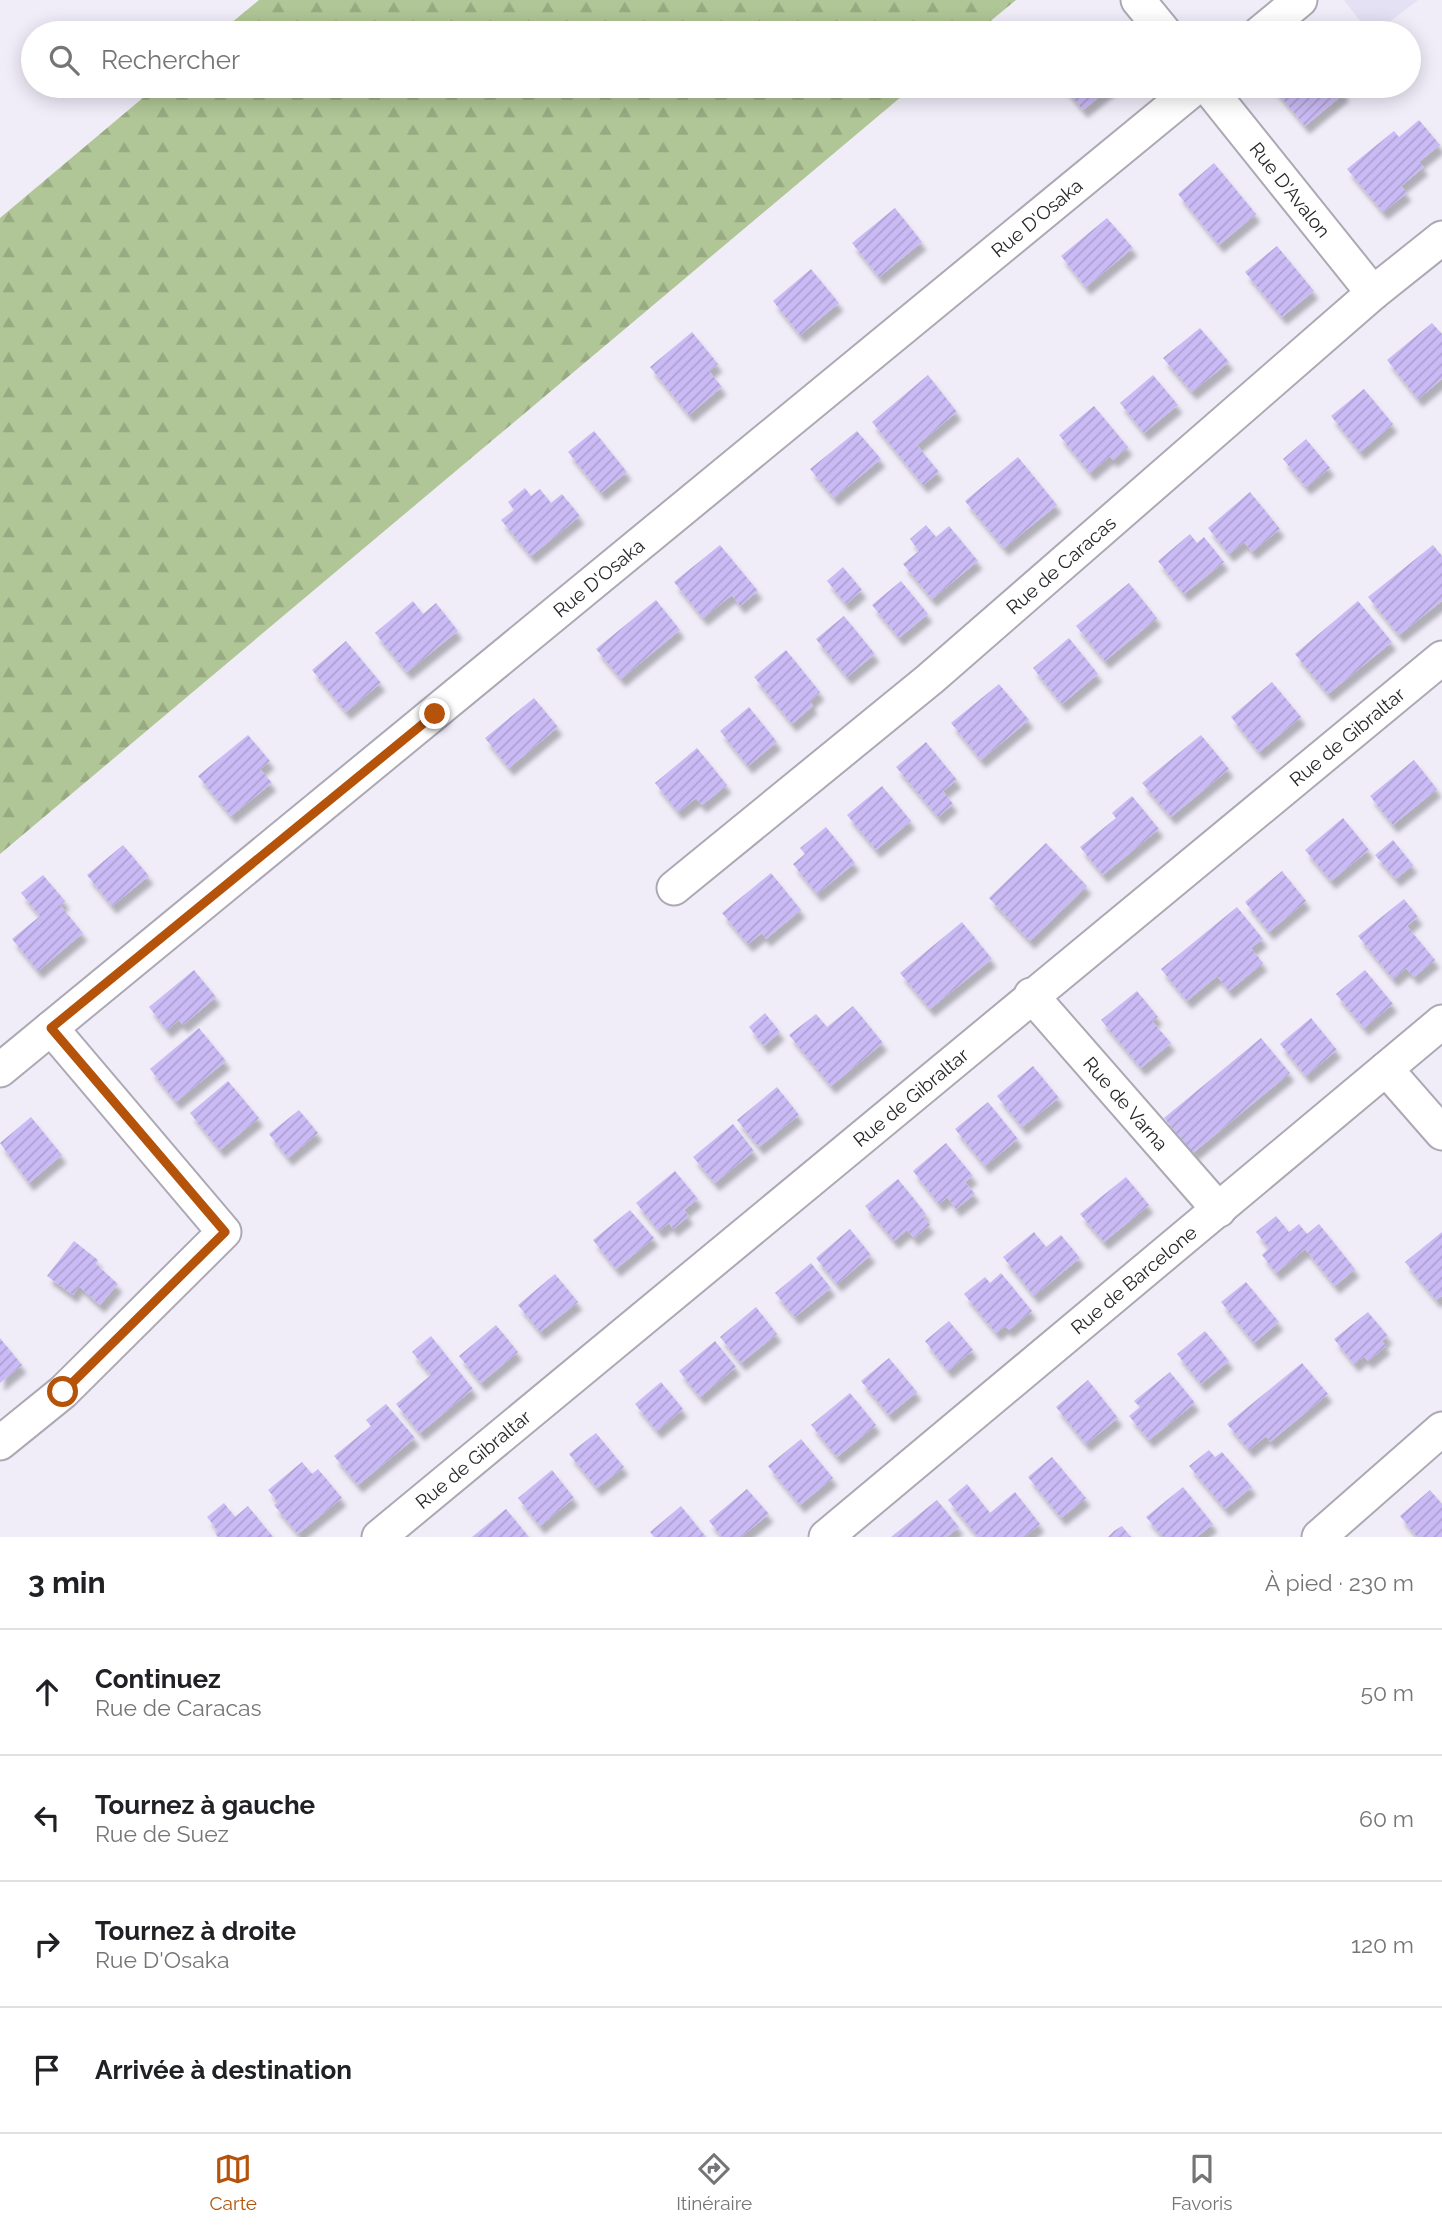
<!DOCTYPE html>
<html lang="fr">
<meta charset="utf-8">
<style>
body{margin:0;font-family:Raleway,sans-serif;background:#f2f2f2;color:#202124}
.stop{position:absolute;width:21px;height:21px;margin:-16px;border:5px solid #b45309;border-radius:50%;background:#fff}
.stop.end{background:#b45309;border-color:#fff;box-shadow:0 2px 7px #0008}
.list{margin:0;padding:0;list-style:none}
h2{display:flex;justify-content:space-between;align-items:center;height:91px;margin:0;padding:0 28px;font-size:30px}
h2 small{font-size:23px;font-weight:400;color:#757577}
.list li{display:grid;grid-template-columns:46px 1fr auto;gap:21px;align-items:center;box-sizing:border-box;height:126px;padding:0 28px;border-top:2px solid #e0e0e0}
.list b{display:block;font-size:26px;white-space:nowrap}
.list p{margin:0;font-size:23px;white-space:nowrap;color:#757577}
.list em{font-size:23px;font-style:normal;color:#757577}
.icon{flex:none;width:38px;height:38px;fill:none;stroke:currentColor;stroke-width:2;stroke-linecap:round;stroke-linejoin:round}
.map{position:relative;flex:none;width:1442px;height:1537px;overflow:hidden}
.search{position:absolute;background:#fff;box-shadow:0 4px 18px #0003;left:21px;right:21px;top:21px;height:77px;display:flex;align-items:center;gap:18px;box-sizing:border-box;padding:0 24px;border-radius:38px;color:#757577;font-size:26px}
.sheet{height:595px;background:#fff}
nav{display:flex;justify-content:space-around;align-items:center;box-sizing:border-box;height:98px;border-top:2px solid #e0e0e0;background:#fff;font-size:19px;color:#757577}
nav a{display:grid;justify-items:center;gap:4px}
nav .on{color:#b45309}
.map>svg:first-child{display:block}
.built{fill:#e5e1f4}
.forest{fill:url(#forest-firs)}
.building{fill:url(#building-hatch);filter:url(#shadow)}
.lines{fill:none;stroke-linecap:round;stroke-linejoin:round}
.minor-casing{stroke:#aca9b4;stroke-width:37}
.minor{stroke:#fff;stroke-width:33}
.route{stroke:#b45309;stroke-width:9}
.labels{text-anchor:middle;stroke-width:5;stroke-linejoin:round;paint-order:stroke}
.street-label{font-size:19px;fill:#27262a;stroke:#fff}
</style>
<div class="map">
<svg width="1442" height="1537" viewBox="0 0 1442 1537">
<defs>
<pattern id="forest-firs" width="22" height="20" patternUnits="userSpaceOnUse" patternTransform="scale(1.75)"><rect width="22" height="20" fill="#b0c696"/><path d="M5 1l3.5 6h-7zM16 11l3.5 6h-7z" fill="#97aa81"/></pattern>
<pattern id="building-hatch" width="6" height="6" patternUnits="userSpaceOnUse" patternTransform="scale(1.75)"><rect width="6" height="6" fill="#cabaf5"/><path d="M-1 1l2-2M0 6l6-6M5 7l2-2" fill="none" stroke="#aea0d2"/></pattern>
<filter id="shadow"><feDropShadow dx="4.5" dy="8" stdDeviation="2" flood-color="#0004"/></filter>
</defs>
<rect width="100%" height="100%" fill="#f0edf9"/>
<!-- built -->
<path class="built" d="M1344 0H1418L1375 33H1369Z"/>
<!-- forest -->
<path class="forest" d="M259 0H1016L976 33H219Z
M157 86H914L0 854V218Z"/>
<!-- building -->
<path class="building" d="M1063 86H1113L1083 110Z
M1272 86H1339L1345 93 1305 126Z
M1419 120 1440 145 1419 162 1424 167 1401 186 1407 193 1383 212 1347 169 1394 131 1399 137Z
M1214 163 1256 214 1219 245 1178 194Z
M895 208 922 242 879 277 852 243Z
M1107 218 1133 248 1086 287 1061 256Z
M1277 246 1314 291 1282 317 1245 272Z
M811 269 839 303 800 335 773 301Z
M1432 323 1442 334V379L1418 399 1387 360Z
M1200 328 1229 362 1192 392 1163 358Z
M692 332 718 364 709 371 722 387 689 415 650 367Z
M928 375 957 412 917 445 939 472 923 485 872 422Z
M1153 375 1178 405 1144 433 1120 403Z
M1364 389 1393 424 1360 452 1331 416Z
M1094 406 1128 447 1113 460 1110 456 1090 473 1059 435Z
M594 431 627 472 601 493 568 452Z
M857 431 881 459 834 498 810 469Z
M1306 439 1330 468 1306 487 1283 459Z
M1018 457 1057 505 1004 548 965 501Z
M525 488 531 496 540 489 551 503 562 494 580 516 531 556 501 520 514 510 508 502Z
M1250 492 1280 529 1252 552 1244 542 1229 554 1208 528Z
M926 525 936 537 949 526 978 561 932 599 903 564 919 551 910 539Z
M1190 534 1197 543 1204 537 1224 562 1184 594 1158 561Z
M720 545 758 591 740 606 732 595 703 618 674 582Z
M1433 545 1442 556V601L1399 635 1368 597Z
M843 567 862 590 846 604 827 581Z
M901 581 928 614 899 638 872 605Z
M1129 583 1157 618 1105 661 1076 626Z
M656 600 680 630 621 679 596 649Z
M413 601 423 614 436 603 458 631 407 672 375 633Z
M1358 601 1392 642 1328 694 1295 654Z
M844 616 875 654 847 677 816 639Z
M1069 638 1098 674 1062 704 1033 668Z
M346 641 381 683 346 712 312 670Z
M786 650 820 692 810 701 813 706 792 724 754 677Z
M1272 682 1301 717 1259 752 1231 717Z
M999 684 1029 720 981 760 951 723Z
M534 698 558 727 509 768 485 738Z
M749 707 777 742 748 766 720 731Z
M248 735 270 761 260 769 272 783 231 816 198 776Z
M1201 735 1229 769 1171 817 1142 783Z
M926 742 957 780 943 791 953 804 938 817 896 767Z
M697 748 727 785 702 805 696 798 678 812 655 783Z
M1414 760 1437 789 1393 825 1370 796Z
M882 786 911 821 876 850 847 815Z
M1132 796 1159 829 1103 875 1080 847 1116 818 1112 813Z
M1343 818 1369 850 1331 881 1305 850Z
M826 827 855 863 817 894 793 864 805 854 800 848Z
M1393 840 1413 865 1396 879 1375 855Z
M1046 843 1087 886 1030 941 989 898Z
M123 845 149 876 112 906 87 875Z
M1282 871 1306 901 1269 932 1245 902Z
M771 873 801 910 766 939 762 933 748 944 722 913Z
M43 875 65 901 60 905 83 933 38 971 12 939 40 916 21 893Z
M1404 899 1418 917 1407 926 1435 960 1414 977 1406 968 1393 979 1358 936Z
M1237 907 1263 939 1251 948 1263 963 1229 991 1217 976 1187 1001 1161 969Z
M962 922 992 959 930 1009 900 973Z
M194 970 216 997 183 1025 179 1020 167 1030 149 1007Z
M1365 970 1393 1004 1364 1028 1336 994Z
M1137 991 1158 1017 1152 1021 1171 1043 1141 1068 1101 1020Z
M853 1006 883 1043 831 1086 789 1035 816 1014 827 1027Z
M765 1013 780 1032 764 1046 749 1027Z
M1311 1018 1337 1050 1306 1076 1280 1044Z
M199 1028 226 1061 176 1102 150 1069Z
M1261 1038 1290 1073 1193 1153 1164 1118Z
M1033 1066 1059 1098 1022 1127 997 1096Z
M228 1081 259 1118 220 1150 190 1113Z
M777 1087 799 1115 759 1147 737 1120Z
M988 1102 1018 1139 985 1166 955 1129Z
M299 1110 318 1133 288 1158 269 1134Z
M31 1117 62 1155 29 1183 0 1143Z
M733 1124 754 1151 715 1183 693 1157Z
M946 1143 973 1176 965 1182 975 1194 956 1209 947 1197 939 1204 913 1171Z
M675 1171 698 1199 684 1210 689 1216 673 1229 669 1223 659 1231 636 1203Z
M1126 1177 1149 1205 1104 1242 1080 1214Z
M898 1179 926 1214 923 1217 930 1225 914 1238 907 1230 894 1241 865 1206Z
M630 1210 654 1238 616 1269 593 1240Z
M1276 1216 1289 1232 1299 1224 1307 1234 1319 1224 1355 1269 1335 1286 1305 1249 1276 1273 1262 1255 1269 1248 1256 1232Z
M850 1229 871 1255 837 1284 816 1258Z
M1034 1232 1046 1247 1061 1235 1080 1258 1034 1296 1003 1257Z
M1442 1232V1296L1436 1300 1405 1262Z
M74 1241 98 1260 96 1264 118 1284 100 1305 79 1286 73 1295 47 1276Z
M811 1263 831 1288 795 1317 775 1293Z
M1001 1273 1032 1311 1009 1330 1005 1326 996 1333 964 1294 985 1277 990 1283Z
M555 1274 578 1302 540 1332 518 1305Z
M1246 1282 1279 1322 1254 1343 1221 1302Z
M756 1307 777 1334 741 1363 720 1337Z
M1368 1312 1388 1336 1382 1341 1386 1346 1368 1361 1364 1356 1354 1364 1334 1339Z
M949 1321 973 1350 948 1371 925 1341Z
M496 1325 518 1352 481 1383 459 1356Z
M1205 1331 1229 1361 1201 1384 1177 1354Z
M431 1336 473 1389 420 1433 396 1404 431 1375 412 1352Z
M0 1338 22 1365 0 1383Z
M715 1341 736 1367 700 1397 679 1371Z
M889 1358 917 1392 889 1415 861 1381Z
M1302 1363 1328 1394 1270 1442 1266 1436 1249 1450 1227 1424Z
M1170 1372 1195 1403 1149 1440 1129 1416 1140 1407 1134 1401Z
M1088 1380 1118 1418 1086 1444 1056 1407Z
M661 1382 683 1409 657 1431 635 1404Z
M850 1393 876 1425 837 1457 811 1425Z
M386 1404 415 1438 358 1485 334 1456 371 1426 366 1420Z
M596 1433 624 1467 597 1488 569 1454Z
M801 1439 833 1478 800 1505 768 1466Z
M1209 1450 1215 1457 1222 1452 1252 1487 1225 1509 1189 1466Z
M1052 1457 1086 1498 1061 1518 1028 1477Z
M302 1462 312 1474 318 1469 342 1498 298 1534 274 1505 278 1502 268 1490Z
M552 1470 574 1498 540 1526 518 1498Z
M967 1484 990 1513 1015 1492 1040 1524 1025 1537H978L948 1500Z
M1183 1487 1213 1524 1197 1537H1163L1146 1517Z
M747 1489 769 1514 741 1537H722L709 1521Z
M1430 1490 1442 1504V1537H1417L1400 1516Z
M937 1500 959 1527 947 1537H891Z
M224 1503 235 1517 248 1506 273 1537H218L215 1533 218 1531 207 1517Z
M681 1506 706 1537H654L650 1532Z
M506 1509 529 1537H472Z
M1122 1526 1131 1537H1108L1114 1531Z"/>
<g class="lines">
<!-- minor casing -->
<g class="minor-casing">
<g id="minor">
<path d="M1138 0 1165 33"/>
<path d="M1260 33 1300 0"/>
<path id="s1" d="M1207 86 1373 293"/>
<path id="s2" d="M674 888 930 679 1373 293 1442 238"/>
<path id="s3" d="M1031 995 1219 1210"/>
<path d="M1386 1069 1442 1133"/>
<path id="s4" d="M0 1070 1197 86"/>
<path d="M0 1443 63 1392 224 1232 51 1028"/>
<path id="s5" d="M379 1537 1442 658"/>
<path id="s6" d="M826 1537 1442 1022"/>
<path d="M1319 1537 1442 1429"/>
</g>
</g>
<!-- minor -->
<use href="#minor" class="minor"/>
</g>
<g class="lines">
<!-- route -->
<path class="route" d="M63 1392 225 1232 51 1028 435 714"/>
</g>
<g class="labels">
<!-- street labels -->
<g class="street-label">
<text dy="7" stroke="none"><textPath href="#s1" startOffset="133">Rue D'Avalon</textPath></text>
<text dy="7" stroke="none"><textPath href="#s4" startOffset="1342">Rue D'Osaka</textPath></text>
<text dy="7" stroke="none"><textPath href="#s2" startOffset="504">Rue de Caracas</textPath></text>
<text dy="7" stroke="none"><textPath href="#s4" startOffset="775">Rue D'Osaka</textPath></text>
<text dy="7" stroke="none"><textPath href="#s5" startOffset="1256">Rue de Gibraltar</textPath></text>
<text dy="7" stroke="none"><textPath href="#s5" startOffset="690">Rue de Gibraltar</textPath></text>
<text dy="7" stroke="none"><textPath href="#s3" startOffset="144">Rue de Varna</textPath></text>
<text dy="7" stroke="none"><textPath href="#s6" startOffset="401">Rue de Barcelone</textPath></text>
<text dy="7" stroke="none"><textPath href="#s5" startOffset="122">Rue de Gibraltar</textPath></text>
</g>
</g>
</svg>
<div class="stop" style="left:63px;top:1392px"></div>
<div class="stop end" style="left:435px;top:714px"></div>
<div class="search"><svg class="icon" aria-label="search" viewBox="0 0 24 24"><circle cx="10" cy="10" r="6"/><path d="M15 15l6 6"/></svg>Rechercher</div>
</div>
<section class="sheet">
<h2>3 min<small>À pied · 230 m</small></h2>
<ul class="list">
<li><svg class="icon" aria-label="ahead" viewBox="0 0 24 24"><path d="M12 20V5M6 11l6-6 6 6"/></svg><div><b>Continuez</b><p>Rue de Caracas</p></div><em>50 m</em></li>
<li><svg class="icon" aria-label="left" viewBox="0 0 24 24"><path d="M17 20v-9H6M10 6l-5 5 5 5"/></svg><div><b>Tournez à gauche</b><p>Rue de Suez</p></div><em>60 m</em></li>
<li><svg class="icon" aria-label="right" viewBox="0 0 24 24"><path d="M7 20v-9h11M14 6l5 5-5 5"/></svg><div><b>Tournez à droite</b><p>Rue D'Osaka</p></div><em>120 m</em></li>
<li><svg class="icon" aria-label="arrive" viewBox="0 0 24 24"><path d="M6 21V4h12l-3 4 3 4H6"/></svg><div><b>Arrivée à destination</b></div></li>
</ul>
</section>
<nav>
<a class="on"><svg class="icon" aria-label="map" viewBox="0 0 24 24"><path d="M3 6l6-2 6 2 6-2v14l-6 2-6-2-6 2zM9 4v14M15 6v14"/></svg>Carte</a>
<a><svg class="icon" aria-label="directions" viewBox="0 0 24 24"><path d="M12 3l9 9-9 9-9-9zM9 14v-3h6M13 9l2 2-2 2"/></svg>Itinéraire</a>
<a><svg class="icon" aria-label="saved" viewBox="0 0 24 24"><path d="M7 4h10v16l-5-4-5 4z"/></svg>Favoris</a>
</nav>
